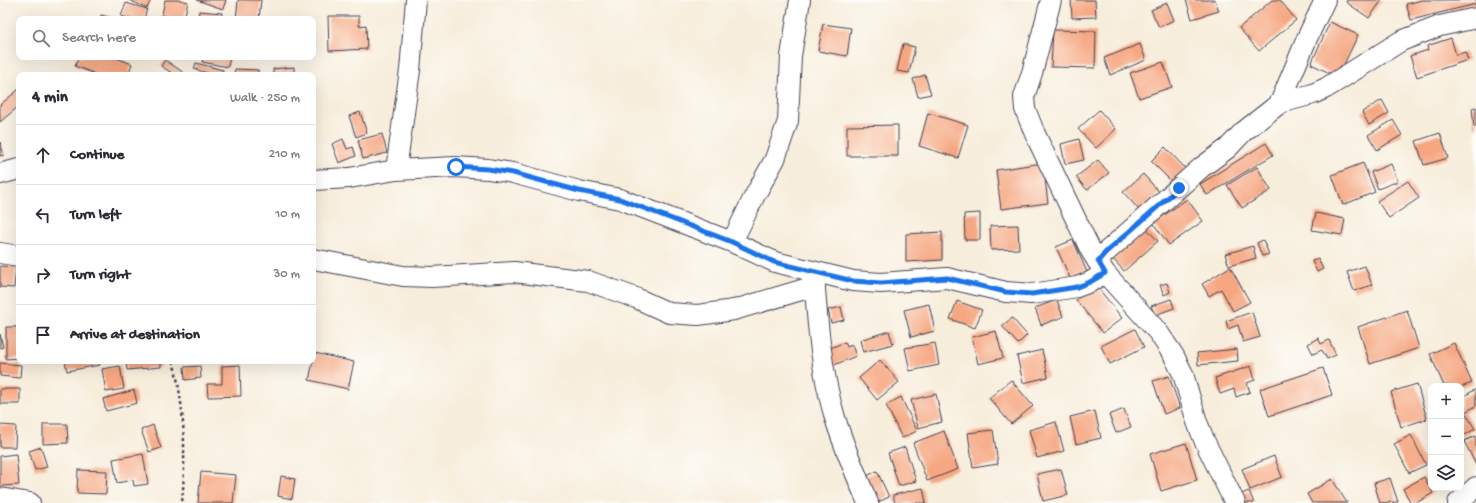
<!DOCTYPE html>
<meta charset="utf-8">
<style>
body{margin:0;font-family:"Gochi Hand",sans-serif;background:#f2f2f3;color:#2b2b33}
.controls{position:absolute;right:12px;bottom:12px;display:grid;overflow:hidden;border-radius:8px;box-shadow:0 4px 16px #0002}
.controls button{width:36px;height:36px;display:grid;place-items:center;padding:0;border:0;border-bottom:1px solid #e1e1e2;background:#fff;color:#2b2b33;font:20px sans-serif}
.stop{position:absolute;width:12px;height:12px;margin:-9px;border:3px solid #1a73e8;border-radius:50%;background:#fff}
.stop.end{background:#1a73e8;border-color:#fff;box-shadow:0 1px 4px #0008}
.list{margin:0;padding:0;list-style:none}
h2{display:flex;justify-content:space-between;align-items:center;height:52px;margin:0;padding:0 16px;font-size:17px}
h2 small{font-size:13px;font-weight:400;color:#7c7c81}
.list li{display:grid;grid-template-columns:26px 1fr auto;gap:12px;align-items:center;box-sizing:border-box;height:60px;padding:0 16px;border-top:1px solid #e1e1e2}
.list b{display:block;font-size:15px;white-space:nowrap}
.list em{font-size:13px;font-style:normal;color:#7c7c81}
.icon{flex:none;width:22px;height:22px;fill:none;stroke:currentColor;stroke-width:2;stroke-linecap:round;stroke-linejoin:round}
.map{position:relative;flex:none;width:1476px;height:503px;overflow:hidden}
.search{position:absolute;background:#fff;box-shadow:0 4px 16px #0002;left:16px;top:16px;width:300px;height:44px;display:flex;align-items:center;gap:10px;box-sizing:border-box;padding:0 14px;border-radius:8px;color:#7c7c81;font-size:15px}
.panel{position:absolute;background:#fff;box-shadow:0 4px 16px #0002;left:16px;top:72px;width:300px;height:292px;border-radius:8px}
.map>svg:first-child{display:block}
.building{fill:#f6a782}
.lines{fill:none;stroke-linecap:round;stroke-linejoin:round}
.minor-casing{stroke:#424053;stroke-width:22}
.path{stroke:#424053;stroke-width:2.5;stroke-dasharray:3 3;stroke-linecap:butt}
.minor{stroke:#fff;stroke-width:20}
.route{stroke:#1a73e8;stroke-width:5}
</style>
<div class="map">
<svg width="1476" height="503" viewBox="0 0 1476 503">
<rect width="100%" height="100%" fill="#fdfcf7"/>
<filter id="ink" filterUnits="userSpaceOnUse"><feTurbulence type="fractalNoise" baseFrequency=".025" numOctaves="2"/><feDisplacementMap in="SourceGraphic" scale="8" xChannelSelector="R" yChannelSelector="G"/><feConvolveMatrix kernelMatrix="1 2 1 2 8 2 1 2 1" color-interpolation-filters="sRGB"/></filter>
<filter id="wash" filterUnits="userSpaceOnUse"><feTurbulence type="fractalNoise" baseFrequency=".012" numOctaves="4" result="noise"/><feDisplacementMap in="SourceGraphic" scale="16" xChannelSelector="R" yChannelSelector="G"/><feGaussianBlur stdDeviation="0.9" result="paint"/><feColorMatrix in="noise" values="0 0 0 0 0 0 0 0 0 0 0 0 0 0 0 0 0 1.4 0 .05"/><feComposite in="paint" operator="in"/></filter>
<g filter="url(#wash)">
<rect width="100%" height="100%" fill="#f7eddb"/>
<g id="blocks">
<!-- building -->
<path class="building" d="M129 0H151L147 8Z
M165 0H180L188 2 184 19H161Z
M197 0H226L223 9Z
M238 0H261L259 19H236Z
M1071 0H1095L1096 17 1072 18Z
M1186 0H1215L1219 11 1192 19Z
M1272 0H1280L1296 20 1259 51 1239 28Z
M1347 0H1382L1369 18 1346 2Z
M1422 0H1476V4L1411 20 1406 4Z
M126 3 147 9 144 19H130L121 16Z
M1167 3 1174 20 1159 27 1151 10Z
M199 11 222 13 221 19H198Z
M101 15 113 18V19H100Z
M328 16H359V26L366 25 367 49 329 51Z
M1330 22 1358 35 1338 77 1311 64Z
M823 24 851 28 847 56 818 51Z
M1053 30 1096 31 1095 68 1051 67Z
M1451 38 1456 55 1465 52 1468 60 1417 77 1410 56 1428 50 1427 46Z
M903 44 915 47 909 73 897 71Z
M1140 44 1146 60 1110 75 1104 58Z
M79 57H114L132 64 128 75H98L75 66Z
M203 57H230L228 67 202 62Z
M165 60 187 75H175L161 66Z
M1163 62 1172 87 1139 98 1130 73Z
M196 63 223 70 222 75H214L194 69Z
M294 67V75H273V69Z
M235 69 258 70V75H234Z
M925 75 931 94 918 97 913 79Z
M19 89V106L0 122V105Z
M1382 100 1389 113 1369 125 1362 112Z
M1476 107V127H1474L1472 108Z
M1099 110 1116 129 1096 148 1078 129Z
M360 112 367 133 356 137 349 116Z
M928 113 968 125 958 158 919 146Z
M1393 120 1402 135 1377 150 1368 135Z
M898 125V156H847V126Z
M1440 133 1448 158 1424 165 1416 141Z
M382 134 387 153 363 159 358 140Z
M343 139 347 149 353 147 356 156 339 163 332 144Z
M1079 139 1084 160 1065 164 1061 144Z
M0 142 4 155 0 156Z
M1266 143 1273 155 1207 195 1200 184Z
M1165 147 1187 170 1173 183 1151 161Z
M1098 160 1109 173 1087 190 1076 177Z
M1043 163 1048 203 1001 209 996 170Z
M1363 163 1375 192 1343 205 1332 175Z
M1391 164 1398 181 1378 189 1371 172Z
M1257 167 1271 190 1242 208 1227 185Z
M1143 174 1160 193 1140 211 1123 192Z
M1408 181 1419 198 1389 218 1377 201Z
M1187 199 1203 221 1169 245 1153 223Z
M980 213V240H965L964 214Z
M1316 213 1345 219 1342 235 1312 230Z
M1018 225 1019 249 991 250 990 226Z
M1147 229 1158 241 1124 271 1113 259Z
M942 232V260L906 262V234Z
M1073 240 1087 272 1071 280 1056 247Z
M1263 240 1269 254 1262 256 1257 243Z
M1253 246 1256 258 1229 266 1225 254Z
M1318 258 1323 269 1317 272 1312 261Z
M0 266 16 267 14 288 0 287Z
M1365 266 1372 285 1354 291 1347 272Z
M1230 267 1250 302 1233 311 1221 289 1209 296 1202 284Z
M1167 283 1170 292 1164 295 1160 285Z
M1095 284 1122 318 1103 333 1076 300Z
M1171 299 1174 308 1155 315 1151 306Z
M1057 300 1063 317 1041 325 1035 308Z
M957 301 982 310 975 328 950 319Z
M929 304 935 331 911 337 904 310Z
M841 307 844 320 831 323 828 310Z
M1407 310 1419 348 1370 364 1358 327Z
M1252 312 1260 337 1243 342 1238 325 1228 329 1226 321Z
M1012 318 1027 335 1018 344 1002 326Z
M6 327H19V358L6 359Z
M1135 329 1144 347 1110 364 1101 346Z
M889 331 893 344 863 352 860 340Z
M996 331 1003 358 978 364 972 337Z
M0 334 3 347 0 348Z
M1318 338 1321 344 1329 340 1336 355 1327 359 1322 350 1313 354 1308 344Z
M845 342 847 347 852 345 856 356 834 365 828 349Z
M935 343 939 365 910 371 905 348Z
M1454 343 1472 383 1461 387V386H1444L1430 354Z
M1237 349 1238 361 1198 365 1197 353Z
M1042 350 1048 377 1023 383 1017 356Z
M315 353 354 362 348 389 309 380Z
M880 360 899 382 877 400 859 378Z
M65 361H99L100 365 67 371Z
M126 361H161V367L127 370Z
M0 363 21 365 20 378 0 376Z
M240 365 241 396 208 397 207 384H222V366Z
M120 366 124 389 106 392 102 369Z
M200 366 201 378 185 380 184 367Z
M1251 366 1255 380 1247 383 1250 392 1236 397 1234 389 1220 394 1215 378Z
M1323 368 1332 395 1269 416 1260 389Z
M1169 376 1180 408 1164 414 1153 381Z
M1011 380 1033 406 1011 424 989 398Z
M1417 384 1427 419 1401 427 1391 392Z
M0 389H20V404H0Z
M1476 389V406L1465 412 1475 429 1461 437V398Z
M134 390 137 403 106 411 103 399Z
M936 394 942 422 918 428 911 400Z
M901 397 917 431 902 438 886 405Z
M1124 409 1131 427 1116 433 1109 415Z
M1095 411 1101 438 1076 444 1070 417Z
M1056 422 1064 451 1037 458 1029 430Z
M43 424H67L68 443 43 444Z
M0 425 16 426 15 447H0Z
M153 425 161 448 149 452 141 430Z
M993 430 998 464 973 468 968 433Z
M944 431 958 469 927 481 913 443Z
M1411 435 1426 465 1409 473 1394 444Z
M1476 436V465L1464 441Z
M1186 443 1197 480 1161 491 1150 454Z
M41 447 47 467 35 470 29 451Z
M905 447 916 481 899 486 888 453Z
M16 454 19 485 0 486V456Z
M143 454 148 484 134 486 133 480 117 483 113 459Z
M1274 456 1282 477 1250 490 1242 469Z
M1061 469 1068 495 1043 501 1037 474Z
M78 470 107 471 106 494 77 493Z
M877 471 889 497 876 503 861 479Z
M201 472 236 475 233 503H198Z
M281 476 295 479 292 499 278 496Z
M1424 477 1433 493 1416 503H1411L1403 489Z
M1390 478 1398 502 1380 503 1374 483Z
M1332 479 1347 503H1312L1307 494Z
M923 488 926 503H895L893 495Z
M1249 491 1254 503H1242L1239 495Z"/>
</g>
</g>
<g filter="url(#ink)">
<use href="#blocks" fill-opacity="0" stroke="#424053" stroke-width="1"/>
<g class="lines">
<!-- minor casing -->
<g class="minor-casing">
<path id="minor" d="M1051 0 1032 73 1024 97 1025 109 1035 134 1091 251 1105 273 1158 332 1174 356 1183 374 1197 422 1205 442 1235 503
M1280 103 1308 36 1325 0
M396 170 410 70 416 0
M0 174 19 169
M313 180 349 178 396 170 455 167 488 169 513 173 579 191 620 199 732 242 775 262 853 281 881 283 947 278 1006 292 1032 294 1077 287 1090 282 1105 273
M732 242 754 197 775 159 788 121 791 56 800 0
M0 253 19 256
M313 259 403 276 432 277 514 272 588 281 636 298 669 313 698 315 734 310 815 286
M1097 261 1106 252 1202 167 1228 148 1243 132 1280 103 1313 94 1326 88 1401 41 1440 26 1476 18
M814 273C817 321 821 371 835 418 844 447 856 475 868 503
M0 498 30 503
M1458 503 1476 487"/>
</g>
<!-- path -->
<path class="path" d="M173 361C185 406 186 457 182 503"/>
<!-- minor -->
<use href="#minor" class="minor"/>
</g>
</g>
<g class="lines" filter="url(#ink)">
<!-- route -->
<path class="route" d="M456 167 488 169 513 173 579 191 620 199 732 242 774 262 853 281 881 283 947 278 1006 292 1032 294 1077 287 1090 282 1105 273 1098 261 1106 252 1179 188"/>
</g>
</svg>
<div class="controls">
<button>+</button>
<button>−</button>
<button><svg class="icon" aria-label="layers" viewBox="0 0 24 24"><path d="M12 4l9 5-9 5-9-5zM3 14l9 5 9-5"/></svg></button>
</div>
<div class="stop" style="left:456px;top:167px"></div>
<div class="stop end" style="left:1179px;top:188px"></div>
<div class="search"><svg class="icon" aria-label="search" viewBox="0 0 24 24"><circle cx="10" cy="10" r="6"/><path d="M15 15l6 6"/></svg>Search here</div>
<section class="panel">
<h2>4 min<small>Walk · 250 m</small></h2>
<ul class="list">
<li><svg class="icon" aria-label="ahead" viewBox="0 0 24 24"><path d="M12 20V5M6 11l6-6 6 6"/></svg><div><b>Continue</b></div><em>210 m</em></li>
<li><svg class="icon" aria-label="left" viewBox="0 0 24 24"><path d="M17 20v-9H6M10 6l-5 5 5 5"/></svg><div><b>Turn left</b></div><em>10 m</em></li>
<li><svg class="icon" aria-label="right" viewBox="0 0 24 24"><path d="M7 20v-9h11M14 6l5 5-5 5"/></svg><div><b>Turn right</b></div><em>30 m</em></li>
<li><svg class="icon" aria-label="arrive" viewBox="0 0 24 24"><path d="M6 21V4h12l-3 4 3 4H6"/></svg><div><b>Arrive at destination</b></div></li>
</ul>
</section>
</div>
